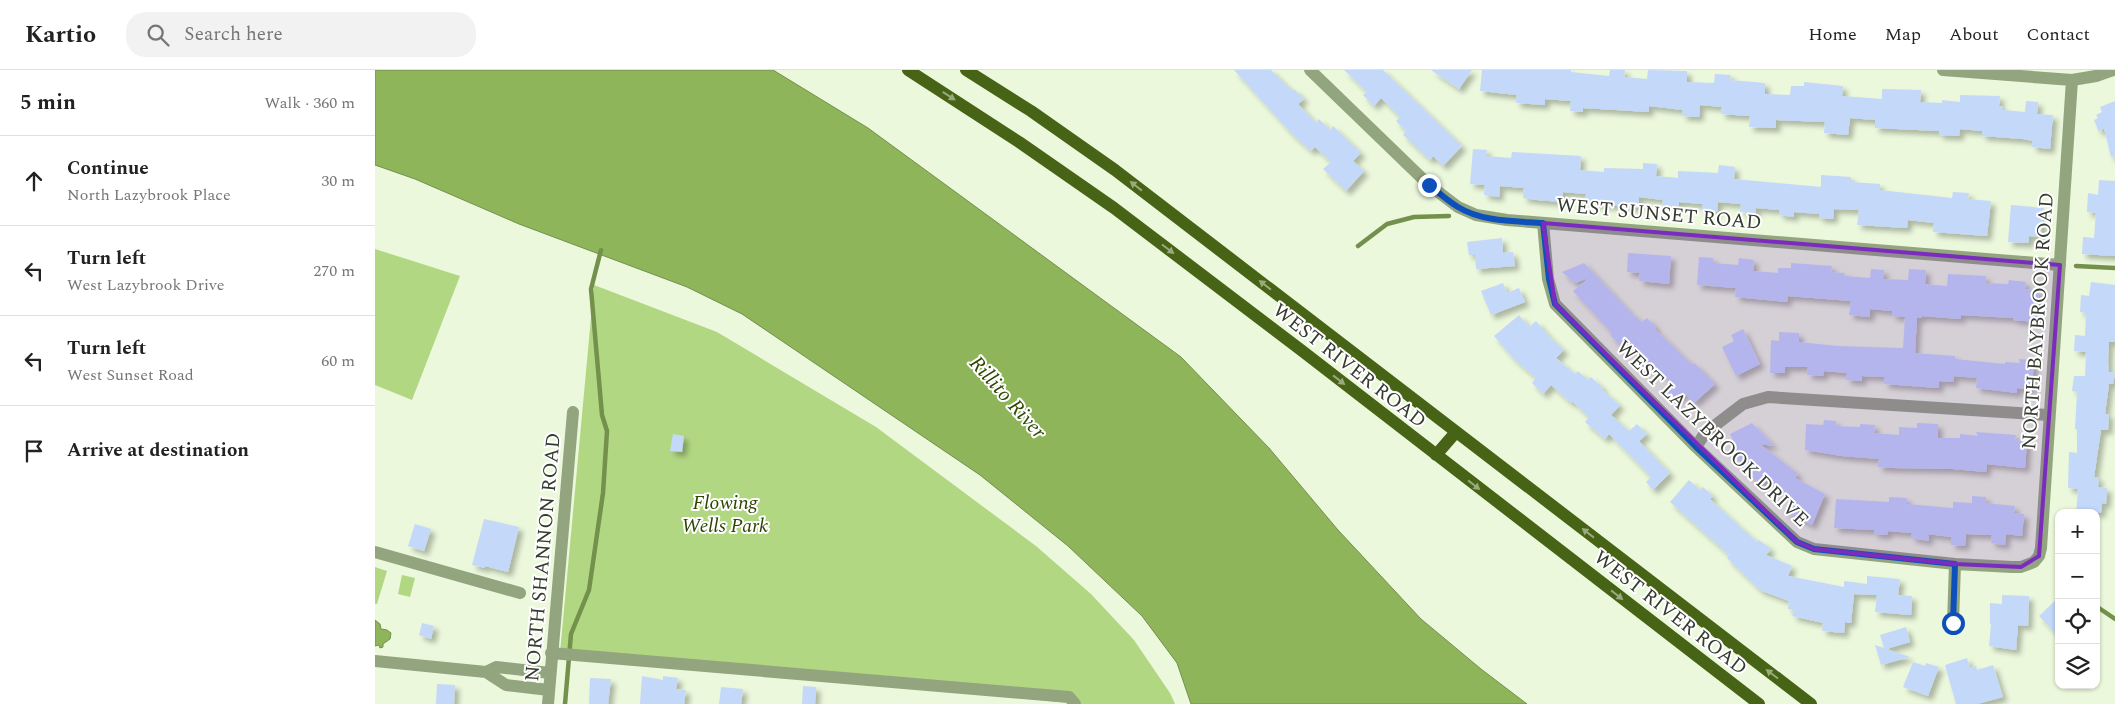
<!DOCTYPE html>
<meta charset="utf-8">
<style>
body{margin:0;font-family:Spectral,serif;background:#f2f2f2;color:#222}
.controls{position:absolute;right:15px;bottom:15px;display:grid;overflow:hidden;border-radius:10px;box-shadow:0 1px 4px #0004}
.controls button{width:45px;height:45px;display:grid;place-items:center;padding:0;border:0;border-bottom:1px solid #e0e0e0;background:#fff;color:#222;font:25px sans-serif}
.stop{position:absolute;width:15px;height:15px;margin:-11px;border:4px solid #0d50bb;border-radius:50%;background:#fff}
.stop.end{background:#0d50bb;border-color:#fff;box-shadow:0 1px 5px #0008}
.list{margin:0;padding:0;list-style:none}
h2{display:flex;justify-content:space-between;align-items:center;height:65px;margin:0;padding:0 20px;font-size:21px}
h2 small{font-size:16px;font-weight:400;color:#767676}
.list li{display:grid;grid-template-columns:32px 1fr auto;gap:15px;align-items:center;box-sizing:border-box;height:90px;padding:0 20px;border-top:1px solid #e0e0e0}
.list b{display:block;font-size:19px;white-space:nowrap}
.list p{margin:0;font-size:16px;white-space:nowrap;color:#767676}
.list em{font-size:16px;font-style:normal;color:#767676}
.icon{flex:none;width:28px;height:28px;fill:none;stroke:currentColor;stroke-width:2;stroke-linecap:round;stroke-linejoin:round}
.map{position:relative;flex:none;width:1740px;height:634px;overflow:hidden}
header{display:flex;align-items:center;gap:30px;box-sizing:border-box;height:70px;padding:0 25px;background:#fff;border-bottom:1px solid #e0e0e0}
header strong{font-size:24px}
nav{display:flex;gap:28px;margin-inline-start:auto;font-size:18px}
.search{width:350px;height:45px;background:#f2f2f2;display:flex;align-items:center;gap:12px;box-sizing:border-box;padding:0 18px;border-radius:20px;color:#767676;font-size:19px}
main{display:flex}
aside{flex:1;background:#fff}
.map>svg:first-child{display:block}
.green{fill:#b2d783}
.water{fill:#8eb559;stroke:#74904d}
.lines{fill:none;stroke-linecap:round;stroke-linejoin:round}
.stream{stroke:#74904d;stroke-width:4.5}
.building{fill:#c4d8fa;filter:url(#shadow)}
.minor{stroke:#93a57f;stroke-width:12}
.major{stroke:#476315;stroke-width:12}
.oneway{fill:#9aa97e}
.route{stroke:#0d50bb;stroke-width:6}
.marked{fill:#7b2cbf;fill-opacity:0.2;stroke:#7b2cbf;stroke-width:4;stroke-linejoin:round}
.labels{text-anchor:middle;stroke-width:4;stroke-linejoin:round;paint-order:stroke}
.street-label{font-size:20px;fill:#363b30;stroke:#fff}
.park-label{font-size:20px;font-style:italic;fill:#2d4400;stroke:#fff}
.water-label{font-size:21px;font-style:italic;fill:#304701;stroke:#fff}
</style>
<header>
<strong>Kartio</strong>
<div class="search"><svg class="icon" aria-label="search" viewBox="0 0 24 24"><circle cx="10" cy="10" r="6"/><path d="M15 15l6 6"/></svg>Search here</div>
<nav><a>Home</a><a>Map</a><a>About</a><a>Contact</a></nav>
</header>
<main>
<aside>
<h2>5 min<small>Walk · 360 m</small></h2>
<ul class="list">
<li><svg class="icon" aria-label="ahead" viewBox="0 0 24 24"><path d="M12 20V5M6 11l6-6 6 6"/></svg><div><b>Continue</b><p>North Lazybrook Place</p></div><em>30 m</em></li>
<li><svg class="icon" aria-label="left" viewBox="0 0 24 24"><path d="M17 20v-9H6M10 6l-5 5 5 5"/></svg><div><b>Turn left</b><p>West Lazybrook Drive</p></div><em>270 m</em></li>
<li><svg class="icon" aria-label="left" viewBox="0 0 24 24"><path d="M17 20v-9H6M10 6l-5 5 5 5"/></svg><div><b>Turn left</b><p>West Sunset Road</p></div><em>60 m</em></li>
<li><svg class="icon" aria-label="arrive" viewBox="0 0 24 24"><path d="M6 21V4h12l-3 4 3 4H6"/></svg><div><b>Arrive at destination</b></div></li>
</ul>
</aside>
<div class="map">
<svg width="1740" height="634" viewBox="0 0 1740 634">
<defs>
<filter id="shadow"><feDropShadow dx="4.5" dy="4.5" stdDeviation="2.5" flood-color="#0004"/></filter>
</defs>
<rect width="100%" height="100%" fill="#ebf8dc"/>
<!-- green -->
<path class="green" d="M0 179 85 206 37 330 0 315Z
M219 215 342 262 501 357 661 476 716 524 759 570 795 623 800 634H705L185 583Z
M0 497 12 501 2 534H0Z
M27 505 40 508 35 527 23 524Z"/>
<!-- water -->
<path class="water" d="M0 0H398L493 58 806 287 894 378 963 460 1046 549 1106 599 1152 634H816L802 593 767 546 693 476 605 405 367 244 312 217 144 154 40 109 0 95Z
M0 550 5 554 6 559 12 560 16 563 15 569 8 574V577L5 578 4 575 0 576Z"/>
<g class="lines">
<!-- stream -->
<path class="stream" d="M983 176 1012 154 1039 147 1074 146
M1701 196 1740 198
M1721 536 1740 549
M190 634 196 564 214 520 228 423 232 361 227 345 216 219 226 180"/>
</g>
<!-- building -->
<path class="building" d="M859 0H896L917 21 919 19 929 29 923 34 941 53 944 49 955 60 958 56 986 83 978 91 989 101 971 121 948 99 956 92 940 77 936 81 916 63Z
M969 0H1008L1087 76 1068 96 1058 86 1055 90 1028 65 1031 61 1021 51 1025 47 1006 28 999 36 988 25 992 22Z
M1056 0H1097L1084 19Z
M1107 0H1196V2L1234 6 1235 0H1250L1249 7 1272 9 1273 0 1312 1V12L1339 13 1340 4 1356 5 1355 10 1390 13V24L1415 25 1416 16H1429V12L1468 16 1467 26 1494 28 1507 29V19L1546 20 1545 32 1567 33V30L1585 32V25L1625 26 1624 36 1628 37V40L1650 42 1651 31 1663 32 1662 44 1678 45 1675 79 1657 77 1658 71 1648 69 1607 66V61L1585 59 1584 66 1564 65V61L1500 58V50L1475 48 1473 65 1449 63 1450 52 1401 50V58L1374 57 1375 46 1346 44 1347 37 1325 35 1324 47 1307 46 1308 40 1274 36V42L1208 38V42L1195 41 1196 31 1170 29V35L1141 33 1142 25 1105 21Z
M1740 31V86L1736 87 1729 58 1724 62 1719 50 1723 48 1721 45 1727 42 1725 37Z
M1098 79 1112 80 1111 86 1136 88 1137 82 1206 86 1205 100 1229 102V98L1268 99V93L1282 94 1281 106 1303 108V101L1343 103 1344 95 1360 97 1359 109 1446 117V105L1476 107V112L1505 114V120L1577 128 1578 122 1594 123 1593 129 1616 131 1612 166 1558 162 1559 153 1533 150 1532 158 1482 155 1484 140 1459 139 1458 149 1444 148V144L1419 142V147L1404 145 1405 140 1381 138V143L1365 142 1366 134 1343 132 1342 142 1327 141V134L1304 132V136L1287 135 1288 130 1264 127 1263 138 1210 133 1211 124 1188 122 1187 132 1162 130 1148 128 1149 118 1125 116 1124 127 1109 125 1110 115 1095 114Z
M1724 110 1740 111V186L1707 184 1708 167 1719 168 1721 143 1712 142 1713 123 1723 125Z
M1636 135 1669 138 1666 167 1654 166V173L1633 172Z
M1127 168 1128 183 1138 182 1140 196 1101 199 1100 185H1094L1092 172Z
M1253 183 1296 186 1294 214 1264 211 1265 203 1252 202Z
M1324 187 1338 188V193L1363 195 1364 188 1379 190 1378 201 1403 203V198H1416V193L1457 196 1456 202 1470 203 1469 206 1495 208 1496 199 1509 200 1508 209 1533 210 1534 199 1551 200 1550 214 1572 216 1573 204 1611 206 1610 213 1633 214 1634 210 1651 212 1650 219 1664 221 1662 252 1638 250V248L1586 245V249L1547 246V248H1542L1540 283 1580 286V289L1630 294V292L1645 293 1644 289 1659 290 1657 319 1642 318V323L1601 318 1602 308 1579 306 1578 312 1564 311V318L1509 314 1510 307 1487 306V311L1471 310 1472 303 1449 301 1448 306 1432 305 1433 297H1410V303H1395L1396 270 1404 271V262L1424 263V272L1463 276 1528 278 1530 247 1517 246V241L1495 239V247L1474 245 1476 231 1413 226 1412 232 1360 227 1361 218 1322 215Z
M1209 193 1256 243 1267 252 1272 248 1281 257 1280 259 1317 295 1319 293 1340 314 1319 333 1309 323 1301 331 1291 320 1297 314 1277 294 1271 300 1262 291 1266 288 1249 273 1246 276 1235 265 1237 263 1198 221 1214 208 1200 213 1187 202Z
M1716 212 1740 215V272H1734L1733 292 1734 302 1740 303 1738 314H1734L1730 344H1734L1733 360H1726L1719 407H1724L1723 417 1732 418 1731 434 1727 433 1726 443H1701L1703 419 1693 418 1694 382 1702 383V359H1700L1702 322 1697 321 1699 306H1710L1711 282 1699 281 1700 265 1710 266 1711 243 1705 242 1706 225 1714 226Z
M1128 213 1132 223 1144 218 1150 232 1116 245 1106 221Z
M1144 245 1154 257 1161 251 1174 266 1189 280 1181 288 1200 304 1203 301 1213 310 1216 307 1228 318 1226 319 1245 335 1236 345 1254 361 1262 354 1272 364 1264 371 1295 403 1278 420 1271 412 1276 407 1234 364 1230 369 1210 352 1214 347 1197 331 1196 333 1176 315 1168 324 1157 313 1161 308 1138 288 1119 266Z
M1368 259 1385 294 1361 306 1347 277 1359 271 1356 265Z
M1449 350 1461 351 1460 356 1485 357V354L1500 355 1499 363 1524 365V357L1542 358V353L1563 354V368H1585V364L1603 366 1601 362 1641 365 1640 370 1652 371 1650 398 1612 394 1611 402 1578 399 1519 398 1503 397 1504 389 1467 386 1430 380 1431 354 1448 355Z
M1377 353 1399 376 1385 374 1423 404 1420 408 1450 424 1437 455 1410 442 1417 429 1393 409 1387 415 1368 399 1357 378 1361 377 1355 364Z
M298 364 309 366 307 382 295 381Z
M1314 410 1325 420 1328 417 1338 426 1335 429 1362 454 1382 472 1384 470 1396 479 1391 485 1417 496 1413 506 1469 517V511L1492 514V506L1525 509 1523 525 1537 526 1536 545 1500 542 1502 525 1479 524 1476 553 1470 552 1469 563 1447 561 1448 553 1417 546 1419 540 1413 539 1414 531 1385 520 1352 488 1354 485 1295 432Z
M1597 426 1611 427V433L1640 436 1639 443 1649 444 1647 466 1631 464 1630 475 1616 473 1617 465 1591 464 1590 476 1576 475V467L1553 464 1554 471 1536 468 1537 463 1513 461 1512 465 1499 464V460L1459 458 1461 429 1514 432V427L1532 428V434L1578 438V432L1597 433Z
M109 449 144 457 133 502 110 496V498L97 495Z
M40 454 56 459 49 481 33 476Z
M1627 525 1654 526 1653 556 1643 555 1641 580 1614 576 1616 554H1615V533L1627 534Z
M1684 527V567L1664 546Z
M47 553 59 556 56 569 44 565Z
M1531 557 1535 572 1511 579 1535 587 1506 595 1500 575 1509 578 1505 565Z
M1592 588 1595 598 1601 596 1602 600 1618 595 1628 627 1602 634H1581L1570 595Z
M1538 592 1550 596 1551 593 1564 597 1553 626 1528 617Z
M267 606 288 610V606L303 608 301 619 311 620 309 634H265Z
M215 608 236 609 233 634H214Z
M62 614 80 615 79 634H61Z
M428 616 441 617 440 634H427Z
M346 617 368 619 366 634H344Z"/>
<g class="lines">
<!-- minor -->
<path class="minor" d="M935 0 1054 115 1083 137 1101 145 1132 150 1685 195
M1568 0 1697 10 1721 6 1738 0
M1168 153 1173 209 1180 234 1321 377 1422 472 1439 479 1580 494 1637 497H1646L1659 492 1664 486 1666 478 1697 10
M1321 377 1330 363 1368 334 1393 327 1674 345
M0 482 145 523
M1578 553 1580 494
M176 583 694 627 700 634
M0 591 111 602 131 615 174 620
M111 602 121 597 175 603
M173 634 198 342"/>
<!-- major -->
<path class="major" d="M533 0 644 72 739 138 926 280 1384 634
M591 0 656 41 740 100 1436 634
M1061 385 1081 362"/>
</g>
<!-- one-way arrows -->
<defs><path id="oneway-solid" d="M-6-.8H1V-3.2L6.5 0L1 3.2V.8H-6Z" transform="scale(1.25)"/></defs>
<g class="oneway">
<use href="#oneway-solid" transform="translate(574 26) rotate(33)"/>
<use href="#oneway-solid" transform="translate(761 116) rotate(-142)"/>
<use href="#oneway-solid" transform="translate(793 179) rotate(37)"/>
<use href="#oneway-solid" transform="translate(890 215) rotate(-142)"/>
<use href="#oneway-solid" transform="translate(964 310) rotate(38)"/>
<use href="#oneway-solid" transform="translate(1099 415) rotate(38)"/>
<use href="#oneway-solid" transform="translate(1213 463) rotate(-142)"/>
<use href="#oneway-solid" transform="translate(1242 525) rotate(38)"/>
<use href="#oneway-solid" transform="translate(1397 604) rotate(-143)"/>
</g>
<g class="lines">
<!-- route -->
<path class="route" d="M1054 115C1063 122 1073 131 1083 137 1107 152 1140 151 1168 153L1174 209 1180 234 1321 377 1422 472 1439 479 1580 494 1578 553"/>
</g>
<!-- marked area -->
<path class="marked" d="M1168 153 1685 195 1664 486 1646 497 1580 494 1439 479 1422 472 1180 234Z"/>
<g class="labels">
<!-- street labels -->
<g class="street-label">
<text transform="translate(1284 143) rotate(5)" y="7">WEST SUNSET ROAD</text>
<text transform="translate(1662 251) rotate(-86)" y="7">NORTH BAYBROOK ROAD</text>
<text transform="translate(975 295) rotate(38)" y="7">WEST RIVER ROAD</text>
<text transform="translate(1338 363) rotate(44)" y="7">WEST LAZYBROOK DRIVE</text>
<text transform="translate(167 487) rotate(-85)" y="7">NORTH SHANNON ROAD</text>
<text transform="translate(1296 542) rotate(38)" y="7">WEST RIVER ROAD</text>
</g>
<!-- park labels -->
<g class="park-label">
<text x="350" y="439">Flowing<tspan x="350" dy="23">Wells Park</tspan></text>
</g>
<!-- water labels -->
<g class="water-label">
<text transform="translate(633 327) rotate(48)" y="7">Rillito River</text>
</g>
</g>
</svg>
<div class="controls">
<button>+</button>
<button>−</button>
<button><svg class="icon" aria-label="locate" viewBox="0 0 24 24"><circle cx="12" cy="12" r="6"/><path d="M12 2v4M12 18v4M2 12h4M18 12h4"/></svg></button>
<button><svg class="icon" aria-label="layers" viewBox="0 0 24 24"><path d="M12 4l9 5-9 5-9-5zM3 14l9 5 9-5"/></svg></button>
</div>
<div class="stop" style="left:1578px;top:553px"></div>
<div class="stop end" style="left:1054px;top:115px"></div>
</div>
</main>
